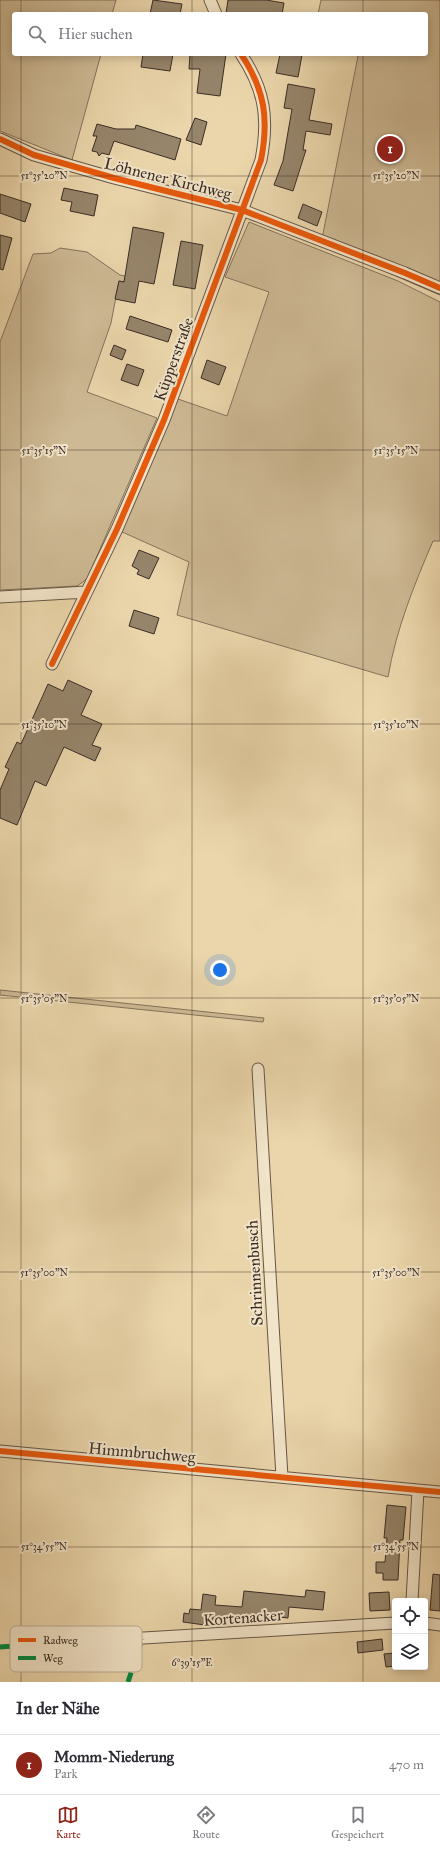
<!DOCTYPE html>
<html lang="de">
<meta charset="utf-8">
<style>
body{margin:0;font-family:"IM FELL Great Primer",serif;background:#f7f7f7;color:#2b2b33}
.controls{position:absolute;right:12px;bottom:12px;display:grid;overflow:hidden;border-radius:4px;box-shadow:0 2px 10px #0003}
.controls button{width:36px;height:36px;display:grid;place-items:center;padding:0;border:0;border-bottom:1px solid #e1e1e2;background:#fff;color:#2b2b33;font:20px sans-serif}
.you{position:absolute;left:220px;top:970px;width:14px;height:14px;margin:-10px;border:3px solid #fff;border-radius:50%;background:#1a73e8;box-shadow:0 0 0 6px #1a73e833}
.badge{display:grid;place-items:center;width:26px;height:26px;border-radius:50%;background:#8f2418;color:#fff;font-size:13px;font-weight:700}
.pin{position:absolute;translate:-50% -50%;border:2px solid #fff;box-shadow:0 1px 4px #0006}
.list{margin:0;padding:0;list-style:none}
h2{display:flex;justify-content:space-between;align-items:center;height:52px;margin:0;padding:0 16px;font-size:17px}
h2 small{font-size:13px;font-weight:400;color:#7c7c81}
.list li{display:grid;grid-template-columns:26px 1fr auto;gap:12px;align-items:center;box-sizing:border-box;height:60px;padding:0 16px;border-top:1px solid #e1e1e2}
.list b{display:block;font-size:15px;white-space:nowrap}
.list p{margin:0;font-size:13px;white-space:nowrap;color:#7c7c81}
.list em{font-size:13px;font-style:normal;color:#7c7c81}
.icon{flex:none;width:22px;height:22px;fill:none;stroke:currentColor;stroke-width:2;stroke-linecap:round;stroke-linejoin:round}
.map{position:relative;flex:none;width:440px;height:1682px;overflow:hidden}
.search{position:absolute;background:#fff;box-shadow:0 2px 10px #0003;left:12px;right:12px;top:12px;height:44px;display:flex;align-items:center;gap:10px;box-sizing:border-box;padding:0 14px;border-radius:4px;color:#7c7c81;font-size:15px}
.sheet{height:112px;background:#fff}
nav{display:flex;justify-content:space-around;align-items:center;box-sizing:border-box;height:56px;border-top:1px solid #e1e1e2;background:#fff;font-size:11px;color:#7c7c81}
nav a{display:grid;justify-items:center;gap:2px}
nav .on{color:#8f2418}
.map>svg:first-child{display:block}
.green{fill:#cdb994;stroke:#84735d}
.building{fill:#96856b;stroke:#3a2d26}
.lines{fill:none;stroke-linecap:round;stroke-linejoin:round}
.minor-casing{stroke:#665747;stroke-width:13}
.minor{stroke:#f2e4c8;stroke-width:11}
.quiet{stroke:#00873e;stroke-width:5;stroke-dasharray:10 5;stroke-linecap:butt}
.cycleway-casing{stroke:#f2e4c8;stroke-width:8}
.cycleway{stroke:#e8590c;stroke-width:6}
.ticks{fill:none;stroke:#3a2d26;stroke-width:1;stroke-opacity:0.45}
.labels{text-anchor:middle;stroke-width:4;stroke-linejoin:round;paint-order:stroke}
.street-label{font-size:16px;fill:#3a2d26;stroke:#f2e4c8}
.key{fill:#f2e4c8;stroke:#bbad97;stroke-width:1}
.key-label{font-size:11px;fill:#3a2d26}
.ticks-label{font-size:10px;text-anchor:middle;fill:#3a2d26;stroke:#f2e4c8;stroke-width:4;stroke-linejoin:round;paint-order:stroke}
</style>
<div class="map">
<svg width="440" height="1682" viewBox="0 0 440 1682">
<rect width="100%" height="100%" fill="#ebd6ab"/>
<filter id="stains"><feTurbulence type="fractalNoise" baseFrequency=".005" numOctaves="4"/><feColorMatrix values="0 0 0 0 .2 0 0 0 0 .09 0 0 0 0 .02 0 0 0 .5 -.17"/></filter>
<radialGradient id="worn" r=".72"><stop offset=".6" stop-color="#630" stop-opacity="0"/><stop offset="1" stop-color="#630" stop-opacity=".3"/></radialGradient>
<!-- green -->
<path class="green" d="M0 0H116L112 14H14V54H101L72 160 0 131Z
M321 0H440V295L321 244 358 56 351 54H426V14H318Z
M249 222 398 281 440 302V541H433C414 585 396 630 388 677L177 615 189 562 120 531 178 399 227 416 269 292 225 277Z
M60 248 87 252 120 275 125 276 124 282 119 281 111 323 87 392 157 418 87 579 77 586 0 590V342L33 254 51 253Z
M0 990 264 1018 263 1022 0 995Z"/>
<!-- building -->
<path class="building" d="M153 0 182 4 180 14H150Z
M228 0H266L284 3 282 14H231L226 13Z
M143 54H173L170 71 141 67Z
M190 54H226L220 96 197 93 200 69H189Z
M280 54 302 55 298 77 276 73Z
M288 84 315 89 309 120 332 124 330 135 306 131 303 150H306L293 191 274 185 283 161 292 109 284 108Z
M195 118 207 122 201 145 186 140Z
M97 124 116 129H135L136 125 181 139 175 160 114 141 109 155 102 153 99 156 97 152 92 151 97 136H93Z
M64 188 98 195 94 216 70 211 72 202 61 200Z
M0 194 31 204 25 222 0 213Z
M303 204 322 212 317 226 298 218Z
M133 227 164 233 154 284 139 281 135 303 115 299 119 281 124 282Z
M0 235 12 238 3 270 0 269Z
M181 241 203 245 195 289 173 285Z
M130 316 172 330 168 342 126 329Z
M114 345 126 350 122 360 110 355Z
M207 360 226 367 219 385 201 378Z
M127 364 144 370 138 386 121 380Z
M139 550 159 558 149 579 137 574 139 570 132 566Z
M134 610 159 618 154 634 129 626Z
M68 680 92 691 81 715 102 724 92 745 101 748 95 761 64 747 46 786 35 781 17 825 0 818V790L9 769 5 767 17 742 21 744 48 684 63 691Z
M387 1505 406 1507 403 1540H400L398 1580H383V1573H376V1562H385L387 1538H384Z
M433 1574 440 1575V1611L430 1610Z
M306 1590 325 1592 323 1610 289 1607 288 1618 254 1614V1622L213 1618 212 1626 183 1622 184 1613 189 1614 190 1609 201 1610 203 1594 216 1596 215 1605 242 1607 244 1591 305 1597Z
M389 1592 390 1610 370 1611 369 1593Z
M382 1639 383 1650 358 1653 357 1642Z
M395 1653V1666L386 1667 384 1654Z"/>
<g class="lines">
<!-- minor casing -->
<g class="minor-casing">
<path id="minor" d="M210 0 216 14
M0 139 34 155 114 178 242 210 405 273 440 288
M0 597 86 592
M52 664 117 529 164 420 261 160C269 119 265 90 241 54
M258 1069 282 1477
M0 1451 440 1492
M412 1601 418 1490
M425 1623 440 1625
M94 1641 395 1623"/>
</g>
<!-- minor -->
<use href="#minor" class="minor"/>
<!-- quiet -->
<path class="quiet" d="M0 1647 94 1641
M128 1682 142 1639"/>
<!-- cycleway casing -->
<g class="cycleway-casing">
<path id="cycleway" d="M0 139 34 155 114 178 242 210 405 273 440 288
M52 664 117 529 164 420 261 160C269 119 265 90 241 54
M0 1451 440 1492"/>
</g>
<!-- cycleway -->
<use href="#cycleway" class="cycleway"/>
</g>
<!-- ticks -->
<path class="ticks" d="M21 0V14M192 0V14M363 0V14M21 54V1682M192 54V1682M363 54V1682M0 176H440M0 450H440M0 724H440M0 998H440M0 1272H440M0 1547H440"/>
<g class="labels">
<!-- street labels -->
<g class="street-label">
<text transform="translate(168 178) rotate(14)" y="6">Löhnener Kirchweg</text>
<text transform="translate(173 359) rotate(-70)" y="6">Küpperstraße</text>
<text transform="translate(254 1273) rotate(-93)" y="6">Schrinnenbusch</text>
<text transform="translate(142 1452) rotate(5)" y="6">Himmbruchweg</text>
<text transform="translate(243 1617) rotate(-4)" y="6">Kortenacker</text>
</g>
</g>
<!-- legend -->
<rect x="10" y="1626" width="132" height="46" rx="6" class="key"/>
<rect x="18" y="1638" width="18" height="4" fill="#e8590c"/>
<rect x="18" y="1656" width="18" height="4" fill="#00873e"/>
<g class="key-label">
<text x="43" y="1644">Radweg</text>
<text x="43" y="1662">Weg</text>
</g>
<g class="ticks-label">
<text x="44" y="179">51°35'20"N</text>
<text x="396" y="179">51°35'20"N</text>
<text x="44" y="454">51°35'15"N</text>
<text x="396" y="454">51°35'15"N</text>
<text x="44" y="728">51°35'10"N</text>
<text x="396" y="728">51°35'10"N</text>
<text x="44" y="1002">51°35'05"N</text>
<text x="396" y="1002">51°35'05"N</text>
<text x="44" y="1276">51°35'00"N</text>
<text x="396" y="1276">51°35'00"N</text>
<text x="44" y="1550">51°34'55"N</text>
<text x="396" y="1550">51°34'55"N</text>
<text x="192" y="1666">6°39'15"E</text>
</g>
<rect width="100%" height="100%" filter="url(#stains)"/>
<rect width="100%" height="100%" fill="url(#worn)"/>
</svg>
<div class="controls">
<button><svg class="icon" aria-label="locate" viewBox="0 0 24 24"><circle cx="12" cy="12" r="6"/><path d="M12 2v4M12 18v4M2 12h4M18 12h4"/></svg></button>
<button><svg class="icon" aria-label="layers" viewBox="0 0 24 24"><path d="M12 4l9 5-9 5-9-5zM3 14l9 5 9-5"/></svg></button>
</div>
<div class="you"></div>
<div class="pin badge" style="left:390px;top:149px">1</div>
<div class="search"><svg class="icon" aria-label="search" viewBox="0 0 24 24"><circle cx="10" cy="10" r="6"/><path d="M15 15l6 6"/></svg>Hier suchen</div>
</div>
<section class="sheet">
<h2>In der Nähe<small></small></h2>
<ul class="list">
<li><span class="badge">1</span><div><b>Momm-Niederung</b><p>Park</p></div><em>470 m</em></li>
</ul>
</section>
<nav>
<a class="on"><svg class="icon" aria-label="map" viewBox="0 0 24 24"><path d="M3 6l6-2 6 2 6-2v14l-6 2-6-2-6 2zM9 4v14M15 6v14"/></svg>Karte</a>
<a><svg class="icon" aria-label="directions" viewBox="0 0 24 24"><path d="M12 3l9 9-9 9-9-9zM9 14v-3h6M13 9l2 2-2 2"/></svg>Route</a>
<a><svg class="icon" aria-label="saved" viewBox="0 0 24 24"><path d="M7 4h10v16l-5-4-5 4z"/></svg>Gespeichert</a>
</nav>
